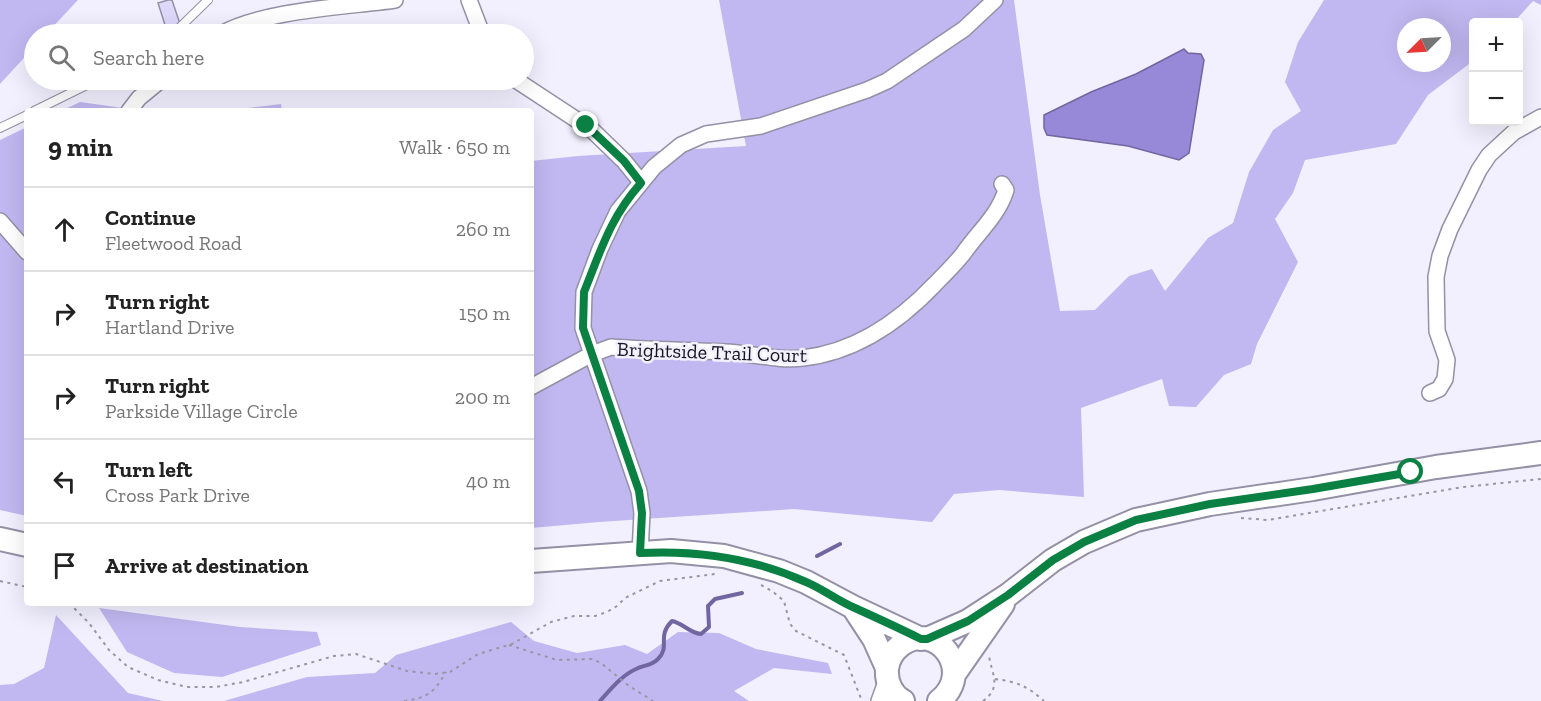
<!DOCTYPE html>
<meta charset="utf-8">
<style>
body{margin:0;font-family:"Zilla Slab",serif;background:#f6f6f6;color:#222}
.controls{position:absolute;right:18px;top:18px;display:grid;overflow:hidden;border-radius:6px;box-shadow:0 6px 24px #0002}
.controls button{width:54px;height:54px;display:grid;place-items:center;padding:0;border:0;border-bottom:2px solid #e0e0e0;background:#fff;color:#222;font:30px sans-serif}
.compass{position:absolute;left:1397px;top:18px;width:54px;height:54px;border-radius:50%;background:#fff;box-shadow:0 6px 24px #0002;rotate:246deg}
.stop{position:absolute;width:18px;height:18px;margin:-14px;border:4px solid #0b8043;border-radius:50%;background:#fff}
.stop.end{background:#0b8043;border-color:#fff;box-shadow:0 2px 6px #0008}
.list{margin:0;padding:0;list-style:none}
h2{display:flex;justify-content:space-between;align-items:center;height:78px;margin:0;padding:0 24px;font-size:26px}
h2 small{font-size:20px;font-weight:400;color:#767676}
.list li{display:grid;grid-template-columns:39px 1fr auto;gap:18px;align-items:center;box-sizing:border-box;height:84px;padding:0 24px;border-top:2px solid #e0e0e0}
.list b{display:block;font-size:22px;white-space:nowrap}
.list p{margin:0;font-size:20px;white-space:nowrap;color:#767676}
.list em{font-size:20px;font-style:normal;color:#767676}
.icon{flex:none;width:33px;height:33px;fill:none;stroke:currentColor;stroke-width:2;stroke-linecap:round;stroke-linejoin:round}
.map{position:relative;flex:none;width:1541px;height:701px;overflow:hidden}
.search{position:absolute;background:#fff;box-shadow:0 6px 24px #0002;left:24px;top:24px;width:510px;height:66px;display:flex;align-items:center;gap:15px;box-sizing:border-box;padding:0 21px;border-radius:33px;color:#767676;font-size:22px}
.panel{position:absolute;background:#fff;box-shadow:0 6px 24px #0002;left:24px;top:108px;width:510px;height:498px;border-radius:6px}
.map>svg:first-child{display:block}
.green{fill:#c1b8f1;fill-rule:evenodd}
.water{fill:#9889d8;stroke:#7166a0;stroke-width:1.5}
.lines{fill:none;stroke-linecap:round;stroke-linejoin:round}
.stream{stroke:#7166a0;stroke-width:4}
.building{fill:#ded9fb;stroke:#9390a6;stroke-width:1.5}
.service-casing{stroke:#9490a6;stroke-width:10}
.minor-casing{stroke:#9490a6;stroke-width:18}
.secondary-casing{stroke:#9490a6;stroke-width:26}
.path{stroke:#9896a2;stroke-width:2;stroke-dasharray:3 4.5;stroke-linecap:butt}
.service{stroke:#fff;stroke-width:8}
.minor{stroke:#fff;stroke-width:15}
.secondary{stroke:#fff;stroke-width:22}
.route{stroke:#0b8043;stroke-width:8}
.labels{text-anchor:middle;stroke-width:5;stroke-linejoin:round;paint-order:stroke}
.street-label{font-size:20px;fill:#16151d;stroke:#f2f0ff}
</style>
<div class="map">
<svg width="1541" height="701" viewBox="0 0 1541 701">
<rect width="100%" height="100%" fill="#f2f0ff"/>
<!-- green -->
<path class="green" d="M0 0H78L46 34H34V47L0 84Z
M719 0H1014L1040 195 1060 311 1095 310 1129 276 1152 269 1165 291 1208 238 1233 223 1249 172 1273 130 1301 111 1285 82 1298 42 1324 0H1541V5L1533 1 1514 22H1474L1473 61 1428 95 1396 144 1305 160 1293 193 1275 219 1298 262 1257 344 1251 364 1224 375 1196 407 1169 406 1162 379 1081 408 1084 497 999 490 954 494 932 522 794 509 599 522 531 528V161L578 156 746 146ZM1406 27H1442V63H1406Z
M80 102 145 111H61Z
M281 104 282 111H222Z
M27 127V516L0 510V140Z
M99 608 240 627 317 632 321 645 222 677 174 673 127 652Z
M56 615 128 693 163 701H0V685L14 684 44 668Z
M511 622 534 641 577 653 625 645 647 654 678 632 719 633 756 649 828 663 832 674 774 668 734 691 749 701H224L307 677 375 673 396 655Z"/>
<!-- water -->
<path class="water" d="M1184 49 1188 53 1201 54 1204 60 1189 153 1179 160 1128 146 1047 135 1044 128V115L1091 92 1136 74Z"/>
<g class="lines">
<!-- stream -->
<path class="stream" d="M817 556 840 544
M600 701C610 690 622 675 636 669 644 665 651 666 658 659 671 646 656 637 672 621 683 623 689 633 701 634L709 627 708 606 715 599 742 593"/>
</g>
<!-- building -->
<path class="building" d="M168 0H172L180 24 166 28 158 3Z"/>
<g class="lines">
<!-- service casing -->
<g class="service-casing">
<path id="service" d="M173 34 208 0
M34 111 97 80
M0 128 27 115"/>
</g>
<!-- minor casing -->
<g class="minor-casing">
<path id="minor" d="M469 0 482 34
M221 34C264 10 345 7 395 0
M516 80 592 130 624 161 641 182
M129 111 139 98 161 80
M0 221 27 252
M531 387 592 354 611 347C649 350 687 350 725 352 751 353 776 361 803 358 856 352 899 322 935 284 945 274 954 265 963 254 978 232 998 216 1006 190L1002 184
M1430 393 1439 389 1445 379 1447 360 1437 331 1436 277 1440 256 1450 229 1479 170 1489 155 1514 132 1541 117
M640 553 642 513 639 491 583 328 584 292 600 249 618 211 654 167 681 145 706 134 761 126 867 90 887 81 964 29 995 0
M879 701 887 679"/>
</g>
<!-- secondary casing -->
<g class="secondary-casing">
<path id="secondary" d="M0 539 27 545
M531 561 671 551 724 556 779 571 806 582 853 607 921 639
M853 607 874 639 887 668
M927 639 968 621 1008 595 1053 560 1084 542 1136 520 1210 504 1313 489 1436 467 1541 453
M955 673 1003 604
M903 701C892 695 886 682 887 669 888 660 893 651 901 645 937 619 976 672 939 701"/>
</g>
<!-- path -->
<path class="path" d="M1241 518 1268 520 1463 487 1541 479
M0 581 27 587
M761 585 772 591 784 601 790 624 796 631 844 655 862 701
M69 603 89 623 109 650 128 667 158 680 187 687H216L243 682 334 656 356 654 407 671 435 674 450 672 478 654 512 644 551 622 574 616H595L607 612 617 606 625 598 660 581 715 574
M509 645 557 660 592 659 601 663 629 686 653 701
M995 679C1018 682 1027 686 1044 701
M404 701C427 698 434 693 446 672
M983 701C1003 686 991 674 989 655"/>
<!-- service -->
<use href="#service" class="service"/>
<!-- minor -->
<use href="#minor" class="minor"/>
<!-- secondary -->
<use href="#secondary" class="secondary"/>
</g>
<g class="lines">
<!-- route -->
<path class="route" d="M586 125 624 161 641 183C610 218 601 250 584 292L583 328 639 491 642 513 640 553C698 550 753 558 806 582 823 589 838 601 855 608 877 618 899 628 921 639H927L968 621 1008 595 1053 560 1084 542 1136 520 1210 504 1313 489 1411 472"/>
</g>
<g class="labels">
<!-- street labels -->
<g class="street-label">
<text transform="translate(712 352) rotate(2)" y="7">Brightside Trail Court</text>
</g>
</g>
</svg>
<div class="controls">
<button>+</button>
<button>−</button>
</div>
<svg class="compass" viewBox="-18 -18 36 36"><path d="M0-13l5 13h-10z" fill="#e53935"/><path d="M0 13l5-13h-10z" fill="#767676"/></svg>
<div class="stop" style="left:1411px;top:472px"></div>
<div class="stop end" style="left:586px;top:125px"></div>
<div class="search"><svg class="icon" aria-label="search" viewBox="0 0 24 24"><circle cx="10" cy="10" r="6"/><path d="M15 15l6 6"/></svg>Search here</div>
<section class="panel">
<h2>9 min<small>Walk · 650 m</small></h2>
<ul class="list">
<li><svg class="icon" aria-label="ahead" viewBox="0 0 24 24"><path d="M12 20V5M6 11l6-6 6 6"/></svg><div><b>Continue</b><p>Fleetwood Road</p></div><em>260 m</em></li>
<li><svg class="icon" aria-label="right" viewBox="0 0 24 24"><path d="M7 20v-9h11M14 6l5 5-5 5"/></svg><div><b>Turn right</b><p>Hartland Drive</p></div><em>150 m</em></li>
<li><svg class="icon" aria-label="right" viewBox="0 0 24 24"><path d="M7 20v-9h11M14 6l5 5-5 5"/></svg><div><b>Turn right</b><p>Parkside Village Circle</p></div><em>200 m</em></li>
<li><svg class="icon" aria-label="left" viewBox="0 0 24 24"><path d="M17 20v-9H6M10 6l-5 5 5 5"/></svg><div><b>Turn left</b><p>Cross Park Drive</p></div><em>40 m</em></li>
<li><svg class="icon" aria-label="arrive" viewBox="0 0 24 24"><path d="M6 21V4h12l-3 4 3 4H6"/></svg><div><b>Arrive at destination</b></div></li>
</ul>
</section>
</div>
